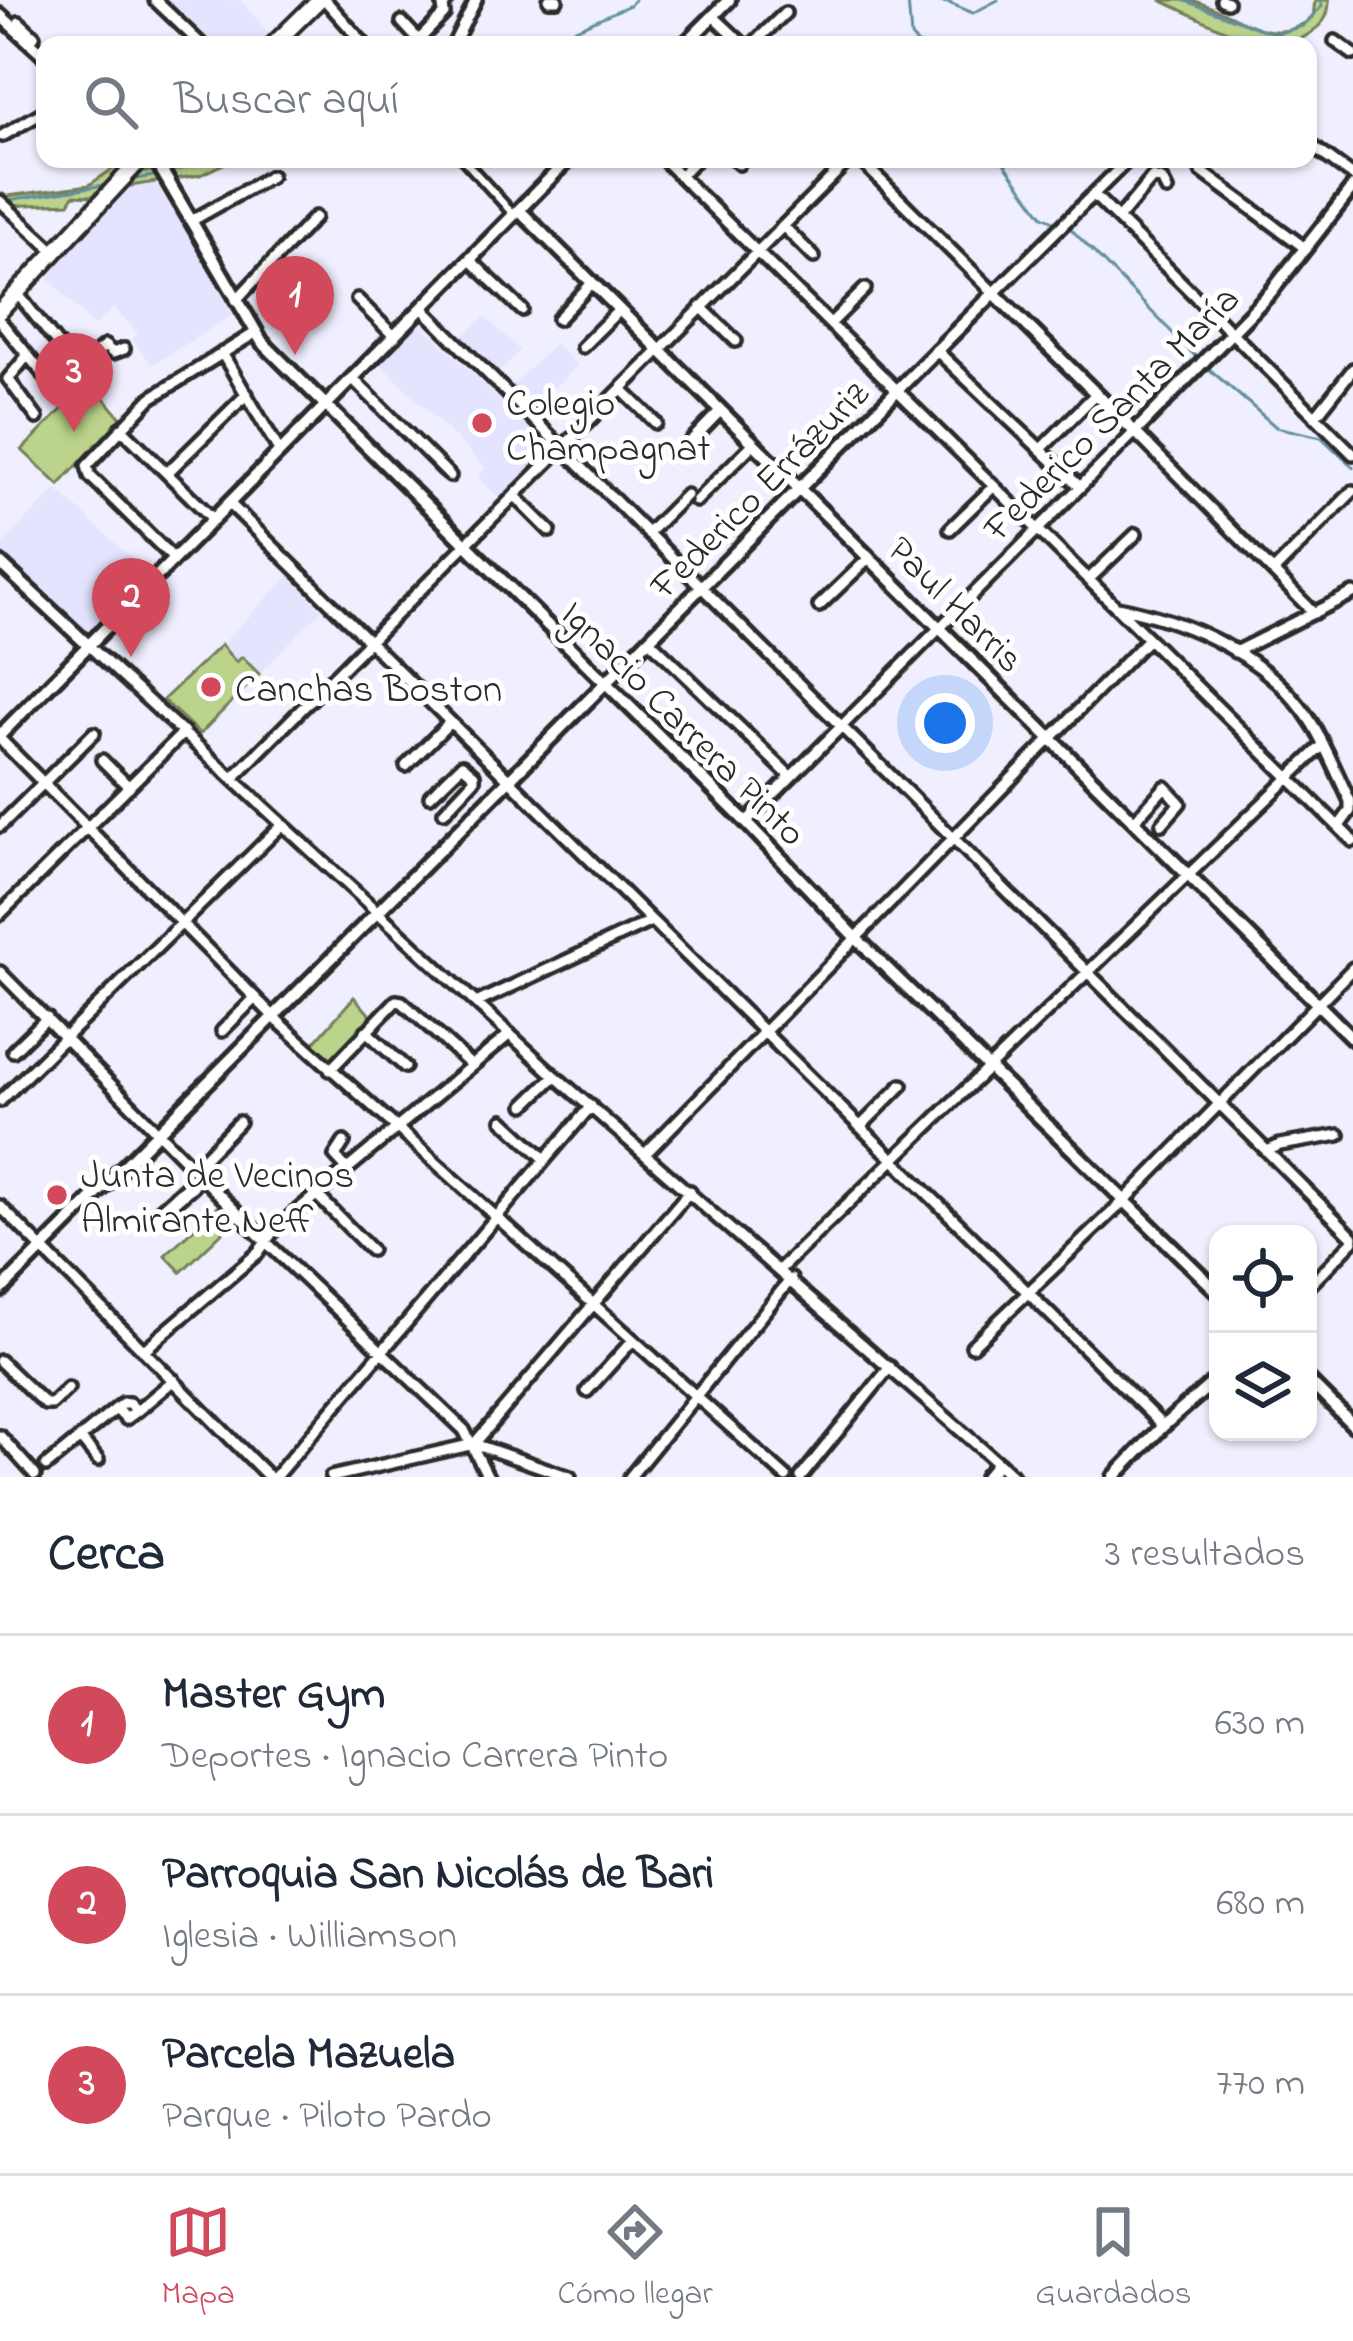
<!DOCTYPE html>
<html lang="es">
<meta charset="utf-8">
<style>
body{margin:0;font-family:"Indie Flower",sans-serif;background:#f2f2f3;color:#1f2937}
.controls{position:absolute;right:36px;bottom:36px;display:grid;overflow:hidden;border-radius:24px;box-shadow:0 3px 9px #0004}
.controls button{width:108px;height:108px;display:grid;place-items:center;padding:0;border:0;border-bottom:3px solid #e0e1e3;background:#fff;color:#1f2937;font:60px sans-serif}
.you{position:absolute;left:945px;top:723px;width:42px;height:42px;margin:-30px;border:9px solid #fff;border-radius:50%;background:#1a73e8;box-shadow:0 0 0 18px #1a73e833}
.badge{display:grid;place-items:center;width:78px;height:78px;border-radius:50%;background:#d1495b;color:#fff;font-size:39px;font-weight:700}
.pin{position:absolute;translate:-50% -99px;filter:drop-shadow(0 3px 6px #0008)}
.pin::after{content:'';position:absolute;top:63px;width:42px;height:36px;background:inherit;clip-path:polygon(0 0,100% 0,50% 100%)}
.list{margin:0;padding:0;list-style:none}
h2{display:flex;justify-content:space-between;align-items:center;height:156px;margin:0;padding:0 48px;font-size:51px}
h2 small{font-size:39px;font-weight:400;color:#747a83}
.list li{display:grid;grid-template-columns:78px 1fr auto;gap:36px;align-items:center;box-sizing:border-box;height:180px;padding:0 48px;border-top:3px solid #e0e1e3}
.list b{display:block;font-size:45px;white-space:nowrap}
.list p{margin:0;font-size:39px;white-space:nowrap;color:#747a83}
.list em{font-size:39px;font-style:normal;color:#747a83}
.icon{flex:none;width:66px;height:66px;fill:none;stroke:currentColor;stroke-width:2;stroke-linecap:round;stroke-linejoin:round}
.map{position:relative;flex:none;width:1353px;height:1477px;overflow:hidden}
.search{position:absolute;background:#fff;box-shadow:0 3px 9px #0004;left:36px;right:36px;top:36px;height:132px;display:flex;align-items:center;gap:30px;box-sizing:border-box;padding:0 42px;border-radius:24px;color:#747a83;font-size:45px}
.sheet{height:696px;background:#fff}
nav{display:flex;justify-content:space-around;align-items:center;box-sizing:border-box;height:168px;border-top:3px solid #e0e1e3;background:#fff;font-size:33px;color:#747a83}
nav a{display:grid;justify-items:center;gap:6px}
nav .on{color:#d1495b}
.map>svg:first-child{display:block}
.built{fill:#e4e4ff}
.green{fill:#bbd38a;stroke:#737f5a;stroke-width:3}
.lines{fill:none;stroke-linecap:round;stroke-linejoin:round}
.stream{stroke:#648f9f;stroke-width:3}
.pedestrian-casing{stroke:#2b2b2b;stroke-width:15}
.minor-casing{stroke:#2b2b2b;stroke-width:18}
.tertiary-casing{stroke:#2b2b2b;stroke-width:20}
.primary-casing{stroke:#2b2b2b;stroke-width:22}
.pedestrian{stroke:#fff;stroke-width:6}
.minor{stroke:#fff;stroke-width:9}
.tertiary{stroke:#fff;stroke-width:10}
.primary{stroke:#fff;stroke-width:14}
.poi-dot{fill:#d1495b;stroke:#fff;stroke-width:4.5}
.labels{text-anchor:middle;stroke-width:10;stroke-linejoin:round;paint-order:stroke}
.poi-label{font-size:39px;fill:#2b2b2b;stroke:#fff;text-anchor:start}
.street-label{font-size:39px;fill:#2b2b2b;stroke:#fff}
</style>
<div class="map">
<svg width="1353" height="1477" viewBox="0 0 1353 1477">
<rect width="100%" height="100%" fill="#efefff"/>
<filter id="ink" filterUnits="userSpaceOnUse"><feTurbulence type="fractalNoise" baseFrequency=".00833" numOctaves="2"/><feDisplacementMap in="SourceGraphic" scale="24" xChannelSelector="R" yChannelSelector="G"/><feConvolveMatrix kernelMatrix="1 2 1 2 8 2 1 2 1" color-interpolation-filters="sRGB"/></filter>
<g filter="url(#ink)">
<!-- built -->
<path class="built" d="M165 0H240L268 32 253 45H213Z
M162 183 233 315 152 365 132 339 138 334 114 308 94 326 47 277 133 184Z
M485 316 520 351 498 373 462 337Z
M421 324 548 447 500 499 478 477 486 468 380 364Z
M555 343 577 365 534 408 512 386Z
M56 489 148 573 89 631H83L0 550V546Z
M289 576 322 610 259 674 243 658 236 662 221 645Z"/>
<!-- green -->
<path class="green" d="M1160 0C1169 0 1180 0 1189 0 1233 8 1269 54 1313 17L1315 0H1329C1329 15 1325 22 1312 32 1272 64 1201 17 1160 0Z
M202 159H234L200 175 98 191 93 196 74 195 69 203 7 206 0 212V197L89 185 117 166 121 169 111 180Z
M90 381 121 418 59 485 22 450Z
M221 645 236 662 242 657 259 674 200 734 163 700Z
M354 997 371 1016 330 1063 312 1045Z
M218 1206 233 1222 181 1272 165 1255Z"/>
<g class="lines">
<!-- stream -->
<path class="stream" d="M908 0 911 37 919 45
M925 0 949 3 973 13 998 0
M1183 0 1275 34 1303 26 1322 6 1320 0
M539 45 630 5 634 0
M325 159H341
M1001 159 1043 216 1060 224
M167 173 218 159
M132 180 158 175
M2 201 111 184
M1069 227 1198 359
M1208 368 1276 427 1321 437 1353 467"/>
<!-- pedestrian casing -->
<g class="pedestrian-casing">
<path id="pedestrian" d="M463 159 514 215"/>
</g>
<!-- minor casing -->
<g class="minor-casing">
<path id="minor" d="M155 0 202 45
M325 0 365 45
M549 0H557
M1222 0 1227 2
M713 16 744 45
M19 22 34 36 29 42
M402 22 423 45
M419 40 444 14 443 6 448 0
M1335 41 1353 54
M453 45 476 0
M752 45 785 13
M2 136 45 111
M1308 143 1353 176
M663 159 1353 841
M734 159 739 164
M859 159 994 293 1129 159
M1201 171 1305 248
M680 176 696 159
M1094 195 1353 454
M0 201 54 251
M1118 219 1153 177 1162 180 1167 190
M191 221 271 176
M783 226 814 257
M470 260 522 310
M17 293 86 380
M357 299 395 337
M236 300 315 217
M701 307 736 341
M423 309 1353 1237
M558 319 592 283
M0 321 52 385
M830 324 865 289
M582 347 619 310
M936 350 1080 487
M222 353 280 452
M27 356 8 379 37 418
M77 368 105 346 113 353 124 349
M353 379 450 476
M621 389 656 423
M1315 417 1353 369
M121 428 213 519
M687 445 720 411
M1042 448 1096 394
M167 473 247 394
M515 496 550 531
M696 501 753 444
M229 503 1163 1426
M950 529 994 486
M648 533 686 495
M174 559 90 476 87 466 151 398 255 333
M1274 571 1353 491
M1088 580 1136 534
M819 606 869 558
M1117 607C1190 621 1272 658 1313 725 1327 749 1338 776 1350 801V811L1339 826
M649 640 791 777
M88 645 555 1076 998 1463
M1235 652 1353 593
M0 739 279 1022 786 1477
M102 760 129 787
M406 766 449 723
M233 778 850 159
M430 796 462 765 474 775V780L444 812
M1134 821 1165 787 1180 803 1162 824
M746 822 1135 432 1314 613
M0 826 94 733
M0 914 184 732
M0 972 266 1242 464 1430 488 1477
M476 1003 649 922
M222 1031 255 998
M366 1031 405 1067
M13 1051 47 1018
M330 1070 396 1001 402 1002 472 1066
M0 1101 282 825
M525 1105 555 1076
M503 1120 545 1159
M860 1127 902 1085
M344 1142 335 1156 347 1169
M1267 1151 1280 1145 1339 1135
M645 1154 1148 639
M194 1168 239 1122
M194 1180 193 1186 159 1215 158 1212 200 1174
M317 1195 371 1250
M0 1206 269 1477
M780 1269 1323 745
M1308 1287 1353 1241
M972 1346 1124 1201 1353 968
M144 1350 258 1253 274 1230 510 1034
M0 1361 45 1404H51L68 1388
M587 1391 633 1340
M137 1411 174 1380
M0 1436 35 1475
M80 1438 98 1460
M474 1444 570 1477
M46 1466 123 1403H129L137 1411 126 1419 116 1409
M275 1477 591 1106
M331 1477 474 1444 690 1191
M630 1477 791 1279
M801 1477 890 1367"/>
</g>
<!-- tertiary casing -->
<g class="tertiary-casing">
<path id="tertiary" d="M0 15 45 56
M684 45 729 0
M155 159 262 342 746 822 857 939 1218 1292
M519 210 1353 1039
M0 563 88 645
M0 735 569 159
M0 1291 994 293 1135 432 1271 292 1353 187
M1308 1380 1353 1425
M986 1477 998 1463 1013 1477
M1114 1477 1163 1426 1218 1378"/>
</g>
<!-- primary casing -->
<g class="primary-casing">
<path id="primary" d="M273 45 319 0
M0 311 141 159"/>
</g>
<!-- pedestrian -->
<use href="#pedestrian" class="pedestrian"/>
<!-- minor -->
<use href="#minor" class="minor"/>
<!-- tertiary -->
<use href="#tertiary" class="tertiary"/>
<!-- primary -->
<use href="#primary" class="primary"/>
</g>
</g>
<!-- markers -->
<g class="poi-dot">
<circle cx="482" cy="423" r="12"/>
<circle cx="211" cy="687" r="12"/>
<circle cx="57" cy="1195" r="12"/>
</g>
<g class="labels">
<!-- poi labels -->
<g class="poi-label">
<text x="506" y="415">Colegio<tspan x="506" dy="45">Champagnat</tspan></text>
<text x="235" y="701">Canchas Boston</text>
<text x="81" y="1187">Junta de Vecinos<tspan x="81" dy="45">Almirante Neff</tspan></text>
</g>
<!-- street labels -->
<g class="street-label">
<text transform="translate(1110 412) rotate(-45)" y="14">Federico Santa María</text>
<text transform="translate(758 488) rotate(-45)" y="14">Federico Errázuriz</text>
<text transform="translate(957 603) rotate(45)" y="14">Paul Harris</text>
<text transform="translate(685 722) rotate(45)" y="14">Ignacio Carrera Pinto</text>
</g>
</g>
</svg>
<div class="controls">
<button><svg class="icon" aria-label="locate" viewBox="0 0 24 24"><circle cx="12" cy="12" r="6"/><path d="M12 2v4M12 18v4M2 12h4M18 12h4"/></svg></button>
<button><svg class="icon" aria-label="layers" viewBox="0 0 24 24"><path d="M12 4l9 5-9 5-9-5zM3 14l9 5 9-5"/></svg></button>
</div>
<div class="you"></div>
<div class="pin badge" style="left:295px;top:355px">1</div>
<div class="pin badge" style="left:131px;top:657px">2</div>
<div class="pin badge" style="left:74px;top:432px">3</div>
<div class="search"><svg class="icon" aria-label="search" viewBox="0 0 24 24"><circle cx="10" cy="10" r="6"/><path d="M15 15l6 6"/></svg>Buscar aquí</div>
</div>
<section class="sheet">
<h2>Cerca<small>3 resultados</small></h2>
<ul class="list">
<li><span class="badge">1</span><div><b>Master Gym</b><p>Deportes · Ignacio Carrera Pinto</p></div><em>630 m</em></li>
<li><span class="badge">2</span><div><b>Parroquia San Nicolás de Bari</b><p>Iglesia · Williamson</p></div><em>680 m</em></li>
<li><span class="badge">3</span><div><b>Parcela Mazuela</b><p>Parque · Piloto Pardo</p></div><em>770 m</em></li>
</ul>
</section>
<nav>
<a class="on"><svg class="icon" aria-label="map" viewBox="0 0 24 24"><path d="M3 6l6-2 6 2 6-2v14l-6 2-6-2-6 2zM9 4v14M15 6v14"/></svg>Mapa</a>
<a><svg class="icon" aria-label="directions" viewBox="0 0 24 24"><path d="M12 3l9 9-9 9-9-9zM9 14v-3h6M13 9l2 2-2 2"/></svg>Cómo llegar</a>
<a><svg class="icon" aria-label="saved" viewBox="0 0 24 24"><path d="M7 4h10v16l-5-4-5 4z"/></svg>Guardados</a>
</nav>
